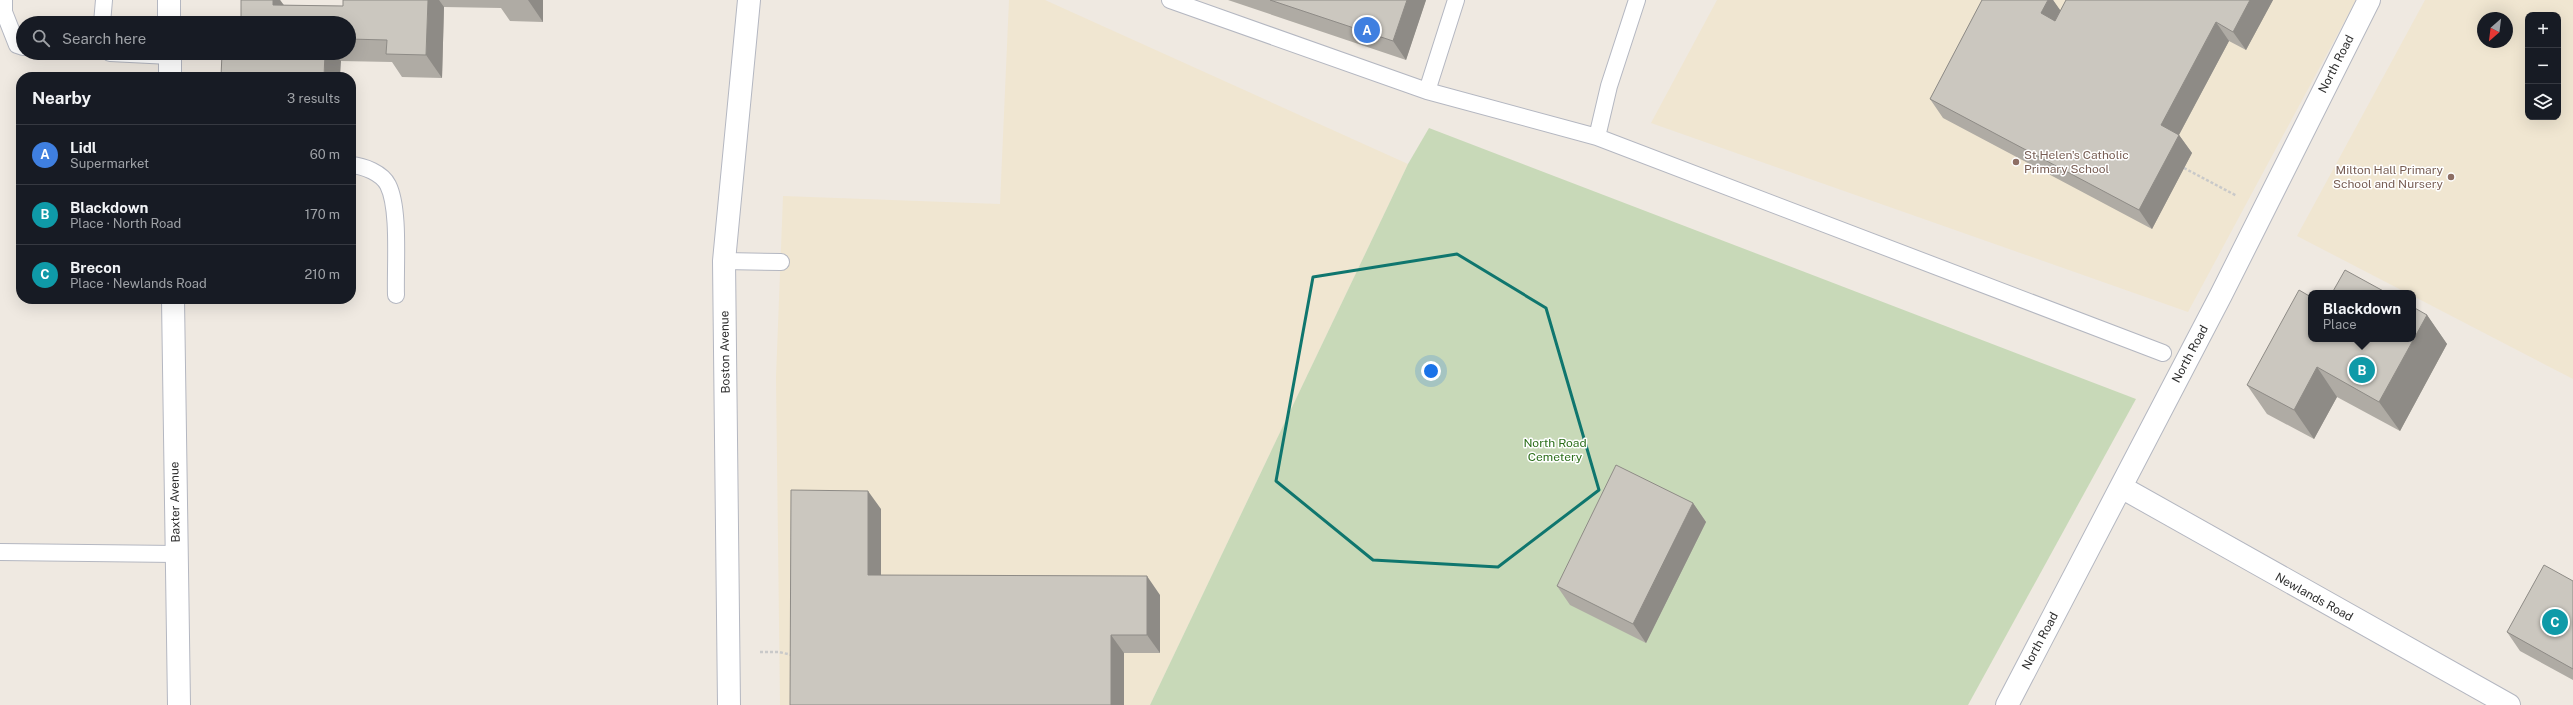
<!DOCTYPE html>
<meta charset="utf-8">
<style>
body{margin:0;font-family:"Public Sans",sans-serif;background:#20242c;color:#f1f3f6}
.controls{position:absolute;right:12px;top:12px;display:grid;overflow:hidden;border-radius:8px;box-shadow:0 4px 16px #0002}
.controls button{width:36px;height:36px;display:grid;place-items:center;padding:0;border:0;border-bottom:1px solid #363941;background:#171b24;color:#f1f3f6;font:20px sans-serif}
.compass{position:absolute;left:2477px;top:12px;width:36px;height:36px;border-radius:50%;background:#171b24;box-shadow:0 4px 16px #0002;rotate:208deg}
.you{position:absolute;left:1431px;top:371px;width:14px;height:14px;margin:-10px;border:3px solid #fff;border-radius:50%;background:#1a73e8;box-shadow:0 0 0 6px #1a73e833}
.badge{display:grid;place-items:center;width:26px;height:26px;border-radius:50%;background:#4264fb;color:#fff;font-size:13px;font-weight:700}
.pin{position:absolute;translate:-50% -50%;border:2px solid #fff;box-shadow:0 1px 4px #0006}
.popup{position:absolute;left:2308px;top:290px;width:108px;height:52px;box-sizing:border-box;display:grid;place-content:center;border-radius:8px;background:#171b24;filter:drop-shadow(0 1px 3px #0005);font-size:13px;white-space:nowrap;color:#9ea1a6}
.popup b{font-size:15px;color:#f1f3f6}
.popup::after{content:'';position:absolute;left:50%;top:100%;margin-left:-8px;border:8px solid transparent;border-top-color:#171b24}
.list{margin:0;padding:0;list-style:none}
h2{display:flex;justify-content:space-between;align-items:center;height:52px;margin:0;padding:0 16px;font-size:17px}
h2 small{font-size:13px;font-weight:400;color:#9ea1a6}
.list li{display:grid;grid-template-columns:26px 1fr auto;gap:12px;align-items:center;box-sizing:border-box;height:60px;padding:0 16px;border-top:1px solid #363941}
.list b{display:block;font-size:15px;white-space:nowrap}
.list p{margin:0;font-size:13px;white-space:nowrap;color:#9ea1a6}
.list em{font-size:13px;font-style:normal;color:#9ea1a6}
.icon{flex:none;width:22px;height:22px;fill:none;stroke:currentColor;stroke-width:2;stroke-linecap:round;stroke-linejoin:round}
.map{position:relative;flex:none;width:2573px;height:705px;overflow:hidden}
.search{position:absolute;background:#171b24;box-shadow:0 4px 16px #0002;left:16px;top:16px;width:340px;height:44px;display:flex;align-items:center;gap:10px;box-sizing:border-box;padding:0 14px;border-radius:22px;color:#9ea1a6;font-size:15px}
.panel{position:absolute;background:#171b24;box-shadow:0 4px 16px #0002;left:16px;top:72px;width:340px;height:232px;border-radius:16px}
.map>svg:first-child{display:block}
.education{fill:#f0e6d1;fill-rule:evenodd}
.cemetery{fill:#c8d9b8}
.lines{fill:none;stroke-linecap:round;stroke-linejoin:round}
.lane-casing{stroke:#b4b7c1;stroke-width:18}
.street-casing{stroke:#b4b7c1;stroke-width:24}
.path{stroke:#c9c9c9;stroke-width:2.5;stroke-dasharray:3 2;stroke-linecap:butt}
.lane{stroke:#fff;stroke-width:16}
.street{stroke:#fff;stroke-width:22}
.wall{fill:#afaba4}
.shaded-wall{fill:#8e8b86}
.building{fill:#cbc7bf;stroke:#8e8b86}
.marked{fill:none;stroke:#0f766e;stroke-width:3;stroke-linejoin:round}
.education-dot{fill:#8d6e63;stroke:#fff;stroke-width:1.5}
.labels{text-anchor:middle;stroke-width:3;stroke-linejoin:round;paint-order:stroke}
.street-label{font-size:12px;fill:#2e2e2e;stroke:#fff}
.education-label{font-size:12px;fill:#785e54;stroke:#fff;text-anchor:start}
.park-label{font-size:12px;fill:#2c6e1b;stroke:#fff}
</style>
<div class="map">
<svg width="2573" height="705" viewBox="0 0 2573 705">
<rect width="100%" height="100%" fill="#efe9e1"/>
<!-- education -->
<path class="education" d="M1009 0H1045L1408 164 1150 705H780L776 377 783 196 1000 204Z
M1717 0H2356L2188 312 1651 123Z
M2425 0H2573V379L2413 296V293H2407L2297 236ZM2528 15H2558V117H2528ZM2483 18H2507V42H2483Z"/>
<!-- cemetery -->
<path class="cemetery" d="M1429 128 2136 399 1968 705H1150L1408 164Z"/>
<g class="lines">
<!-- lane casing -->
<g class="lane-casing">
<path id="lane" d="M4 0V12L17 45 23 47
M1170 0 1427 91 1597 137 2163 353
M102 23 104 0
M110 53 170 56
M1427 91 1456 0
M1597 137 1609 86 1637 0
M351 165C364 166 382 173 388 185 400 209 395 266 396 295
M724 261 781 262
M0 552 176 554"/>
</g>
<!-- street casing -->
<g class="street-casing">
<path id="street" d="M169 0V23
M170 53V77
M173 299 179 705
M2121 487 2509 705
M729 705 724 261 749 0
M2007 705 2221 295 2369 0"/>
</g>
<!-- path -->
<path class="path" d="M2184 168 2237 196
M760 652H779L792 655"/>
<!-- lane -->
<use href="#lane" class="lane"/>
<!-- street -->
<use href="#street" class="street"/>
</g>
<!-- wall -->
<path class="wall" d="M280 0 284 5 343 6V0H543V22L510 21 501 8 444 7 442 78 402 77 392 62 341 61 222 53H349V23H241Z
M1228 0H1426L1406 60Z
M1982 0H2053L2060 11 2066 0H2273L2246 50 2229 41 2179 135 2192 153 2152 229 1943 118 1930 99Z
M2427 315 2447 344 2400 431 2337 397 2314 439 2267 414 2247 385 2311 339Z
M1693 503 1706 522 1646 643 1570 605 1557 586Z
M881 509V575L1160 595V653H1124V705H790Z
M2573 581V680L2520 651 2507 632Z"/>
<!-- shaded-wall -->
<path class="shaded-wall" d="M273 0H280L289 13 273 5Z
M428 0H439L444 7 442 78 426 55Z
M528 0H543V22Z
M1407 0H1426L1406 60 1393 41Z
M2048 0H2053L2063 14 2054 32 2041 13Z
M2250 0H2273L2246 50 2233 32Z
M2216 22 2229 41 2174 144 2161 125Z
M325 53H335L341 61 340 77H324Z
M2179 135 2192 153 2152 229 2139 210Z
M2427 315 2447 344 2400 431 2379 402Z
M2317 367 2337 397 2314 439 2294 410Z
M868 491 881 509V594L868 575Z
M1693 503 1706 522 1646 643 1633 624Z
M1147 576 1160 595V653L1147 635Z
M1111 635 1124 653V705H1111Z"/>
<!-- building -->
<path class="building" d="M241 0H273V5L343 6V0H428L426 55 386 54 387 40 349 39V23H241Z
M1270 0H1407L1393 41Z
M1982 0H2048L2041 13 2055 21 2066 0H2250L2233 32 2216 22 2161 125 2179 135 2139 210 1930 99Z
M222 53H325L324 77H221Z
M2345 270 2387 293H2332Z
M2299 290 2311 297V339H2413V307L2427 315 2379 402 2317 367 2294 410 2247 385Z
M1616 465 1693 503 1633 624 1557 586Z
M791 490 868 491V575L1147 576V635H1111V705H790Z
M2544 565 2573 581V669L2507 632Z"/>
<!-- marked area -->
<path class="marked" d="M1457 254 1546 308 1599 490 1498 567 1373 560 1276 481 1313 277Z"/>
<!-- markers -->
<g class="education-dot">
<circle cx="2016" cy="162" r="4"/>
<circle cx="2451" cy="177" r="4"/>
</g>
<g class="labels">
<!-- street labels -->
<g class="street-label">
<text transform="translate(2336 64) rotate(-63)" y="4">North Road</text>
<text transform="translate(725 352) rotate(-91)" y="4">Boston Avenue</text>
<text transform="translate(2190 354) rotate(-62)" y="4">North Road</text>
<text transform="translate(175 502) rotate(-91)" y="4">Baxter Avenue</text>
<text transform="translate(2314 597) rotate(29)" y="4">Newlands Road</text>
<text transform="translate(2040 641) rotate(-62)" y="4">North Road</text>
</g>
<!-- education labels -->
<g class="education-label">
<text x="2024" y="159">St Helen's Catholic<tspan x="2024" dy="14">Primary School</tspan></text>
<text x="2443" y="174" text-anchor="end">Milton Hall Primary<tspan x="2443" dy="14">School and Nursery</tspan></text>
</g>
<!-- park labels -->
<g class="park-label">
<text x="1555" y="447">North Road<tspan x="1555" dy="14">Cemetery</tspan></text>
</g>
</g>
</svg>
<div class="controls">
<button>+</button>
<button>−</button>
<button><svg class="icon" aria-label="layers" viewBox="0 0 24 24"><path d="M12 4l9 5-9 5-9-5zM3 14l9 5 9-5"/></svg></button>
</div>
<svg class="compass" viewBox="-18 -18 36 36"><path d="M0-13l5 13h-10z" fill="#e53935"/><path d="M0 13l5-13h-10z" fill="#9ea1a6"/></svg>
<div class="you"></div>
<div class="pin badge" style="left:1367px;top:30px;background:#3f7fe0">A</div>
<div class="pin badge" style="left:2362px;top:370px;background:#0f9aa8">B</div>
<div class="popup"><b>Blackdown</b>Place</div>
<div class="pin badge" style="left:2555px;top:622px;background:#0f9aa8">C</div>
<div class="search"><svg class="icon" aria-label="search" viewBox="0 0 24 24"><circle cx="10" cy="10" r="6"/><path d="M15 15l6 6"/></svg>Search here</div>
<section class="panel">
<h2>Nearby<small>3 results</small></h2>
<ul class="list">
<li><span class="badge" style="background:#3f7fe0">A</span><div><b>Lidl</b><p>Supermarket</p></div><em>60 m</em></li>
<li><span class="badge" style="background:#0f9aa8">B</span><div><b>Blackdown</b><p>Place · North Road</p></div><em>170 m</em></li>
<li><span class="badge" style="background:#0f9aa8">C</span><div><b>Brecon</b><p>Place · Newlands Road</p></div><em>210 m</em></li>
</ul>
</section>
</div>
